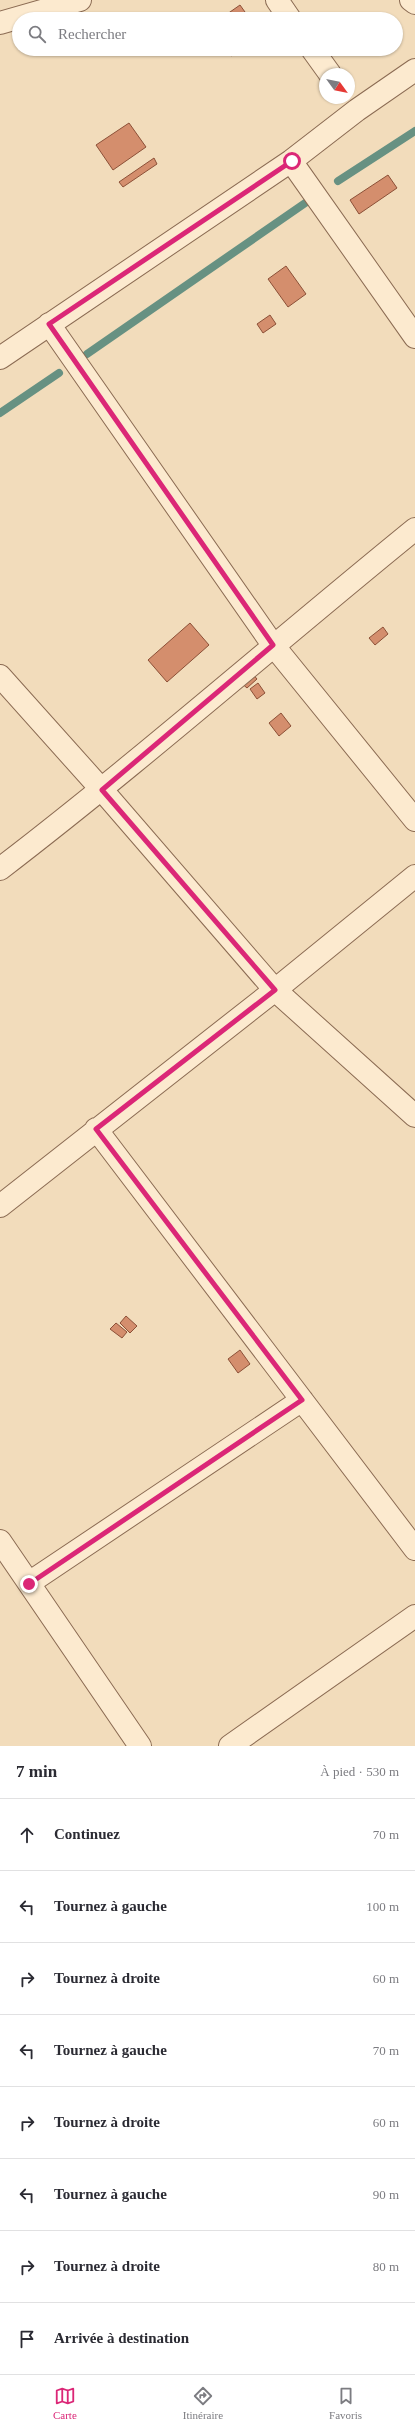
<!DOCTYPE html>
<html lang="fr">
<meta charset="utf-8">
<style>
body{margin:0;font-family:"Times New Roman",serif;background:#f7f7f7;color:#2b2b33}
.compass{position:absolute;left:319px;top:68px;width:36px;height:36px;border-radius:50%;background:#fff;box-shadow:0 1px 3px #0004;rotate:123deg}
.stop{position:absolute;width:12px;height:12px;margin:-9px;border:3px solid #db2777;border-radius:50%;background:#fff}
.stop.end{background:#db2777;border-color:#fff;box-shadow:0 1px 4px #0008}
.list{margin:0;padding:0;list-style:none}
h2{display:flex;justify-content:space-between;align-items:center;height:52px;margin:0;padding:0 16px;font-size:17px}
h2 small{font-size:13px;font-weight:400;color:#7c7c81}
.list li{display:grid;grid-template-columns:26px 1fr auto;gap:12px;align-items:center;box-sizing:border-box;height:72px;padding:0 16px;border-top:1px solid #e1e1e2}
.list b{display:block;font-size:15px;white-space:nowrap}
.list em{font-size:13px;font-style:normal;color:#7c7c81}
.icon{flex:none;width:22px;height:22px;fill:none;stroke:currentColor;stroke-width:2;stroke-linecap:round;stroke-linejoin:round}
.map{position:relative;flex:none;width:415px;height:1746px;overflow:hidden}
.search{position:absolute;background:#fff;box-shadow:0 1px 3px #0004;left:12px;right:12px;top:12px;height:44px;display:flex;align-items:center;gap:10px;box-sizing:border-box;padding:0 14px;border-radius:22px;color:#7c7c81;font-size:15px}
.sheet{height:628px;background:#fff}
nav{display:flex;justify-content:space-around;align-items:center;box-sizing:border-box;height:56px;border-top:1px solid #e1e1e2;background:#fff;font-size:11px;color:#7c7c81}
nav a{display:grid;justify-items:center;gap:2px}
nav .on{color:#db2777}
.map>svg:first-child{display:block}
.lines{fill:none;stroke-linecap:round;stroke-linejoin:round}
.stream{stroke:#679182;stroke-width:8}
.building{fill:#d48e6d;stroke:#8c5037}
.minor-casing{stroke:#8b6b53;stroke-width:24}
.minor{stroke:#fceacf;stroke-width:22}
.route{stroke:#db2777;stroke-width:5}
</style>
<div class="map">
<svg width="415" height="1746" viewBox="0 0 415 1746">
<rect width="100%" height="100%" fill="#f2dcbb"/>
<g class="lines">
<!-- stream -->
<path class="stream" d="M338 181 415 131
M87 354 311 199
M0 413 59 373"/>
</g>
<!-- building -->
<path class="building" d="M240 5 250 19H220Z
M226 49H241L231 56Z
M129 123 146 147 113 170 96 145Z
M154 158 157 164 123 187 119 182Z
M388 175 397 188 359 214 350 200Z
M286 266 306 294 288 307 268 279Z
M270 315 276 324 263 333 257 324Z
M190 623 209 645 167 682 148 660Z
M383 627 388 634 375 645 369 638Z
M251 672 257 679 247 688 240 682Z
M258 683 265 693 257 699 250 689Z
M281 713 291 726 279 736 269 723Z
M126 1316 137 1326 130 1333 120 1323Z
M116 1323 127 1332 122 1338 110 1329Z
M240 1350 250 1364 238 1373 228 1359Z"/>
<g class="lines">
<!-- minor casing -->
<g class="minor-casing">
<path id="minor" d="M277 0 290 19
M411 0 415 3
M0 23 80 0
M312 49 330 74
M291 161 415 337
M49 324 273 645 415 820
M0 358 291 161 357 110 415 70
M0 676 102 790 275 990 415 1116
M0 869C142 760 276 642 415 529
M96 1129 415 1549
M0 1206 275 990 415 876
M0 1541 140 1746
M29 1583 302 1400
M230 1746 415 1616"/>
</g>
<!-- minor -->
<use href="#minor" class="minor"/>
</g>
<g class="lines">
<!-- route -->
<path class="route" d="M29 1584 302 1400 96 1129 275 990 102 790 273 645 49 324 292 161"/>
</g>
</svg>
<svg class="compass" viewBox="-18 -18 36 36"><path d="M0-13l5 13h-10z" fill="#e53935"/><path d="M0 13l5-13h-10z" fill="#7c7c81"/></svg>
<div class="stop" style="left:292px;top:161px"></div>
<div class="stop end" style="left:29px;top:1584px"></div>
<div class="search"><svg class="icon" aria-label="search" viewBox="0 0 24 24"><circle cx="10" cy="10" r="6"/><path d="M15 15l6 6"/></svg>Rechercher</div>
</div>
<section class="sheet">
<h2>7 min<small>À pied · 530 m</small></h2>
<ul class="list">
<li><svg class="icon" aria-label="ahead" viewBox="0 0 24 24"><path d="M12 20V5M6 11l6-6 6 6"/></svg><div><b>Continuez</b></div><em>70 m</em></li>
<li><svg class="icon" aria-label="left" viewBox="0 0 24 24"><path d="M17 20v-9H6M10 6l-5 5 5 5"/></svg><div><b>Tournez à gauche</b></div><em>100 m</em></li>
<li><svg class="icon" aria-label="right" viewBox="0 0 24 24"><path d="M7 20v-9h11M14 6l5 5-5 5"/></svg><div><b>Tournez à droite</b></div><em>60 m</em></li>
<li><svg class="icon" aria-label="left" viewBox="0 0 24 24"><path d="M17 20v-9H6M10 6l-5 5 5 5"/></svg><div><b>Tournez à gauche</b></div><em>70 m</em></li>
<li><svg class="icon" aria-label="right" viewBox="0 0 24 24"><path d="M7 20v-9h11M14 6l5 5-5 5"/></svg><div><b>Tournez à droite</b></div><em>60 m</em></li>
<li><svg class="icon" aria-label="left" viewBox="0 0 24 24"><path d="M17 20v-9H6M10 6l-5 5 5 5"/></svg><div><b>Tournez à gauche</b></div><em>90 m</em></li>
<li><svg class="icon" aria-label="right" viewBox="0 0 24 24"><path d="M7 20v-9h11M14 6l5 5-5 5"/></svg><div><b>Tournez à droite</b></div><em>80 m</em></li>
<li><svg class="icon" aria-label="arrive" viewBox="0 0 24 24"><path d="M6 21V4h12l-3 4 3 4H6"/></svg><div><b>Arrivée à destination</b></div></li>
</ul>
</section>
<nav>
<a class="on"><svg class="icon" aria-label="map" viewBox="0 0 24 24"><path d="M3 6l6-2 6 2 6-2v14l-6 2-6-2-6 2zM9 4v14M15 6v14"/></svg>Carte</a>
<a><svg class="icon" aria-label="directions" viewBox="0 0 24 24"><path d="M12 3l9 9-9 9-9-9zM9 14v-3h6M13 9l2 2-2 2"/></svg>Itinéraire</a>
<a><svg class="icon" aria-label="saved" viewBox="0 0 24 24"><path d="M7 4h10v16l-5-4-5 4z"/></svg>Favoris</a>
</nav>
